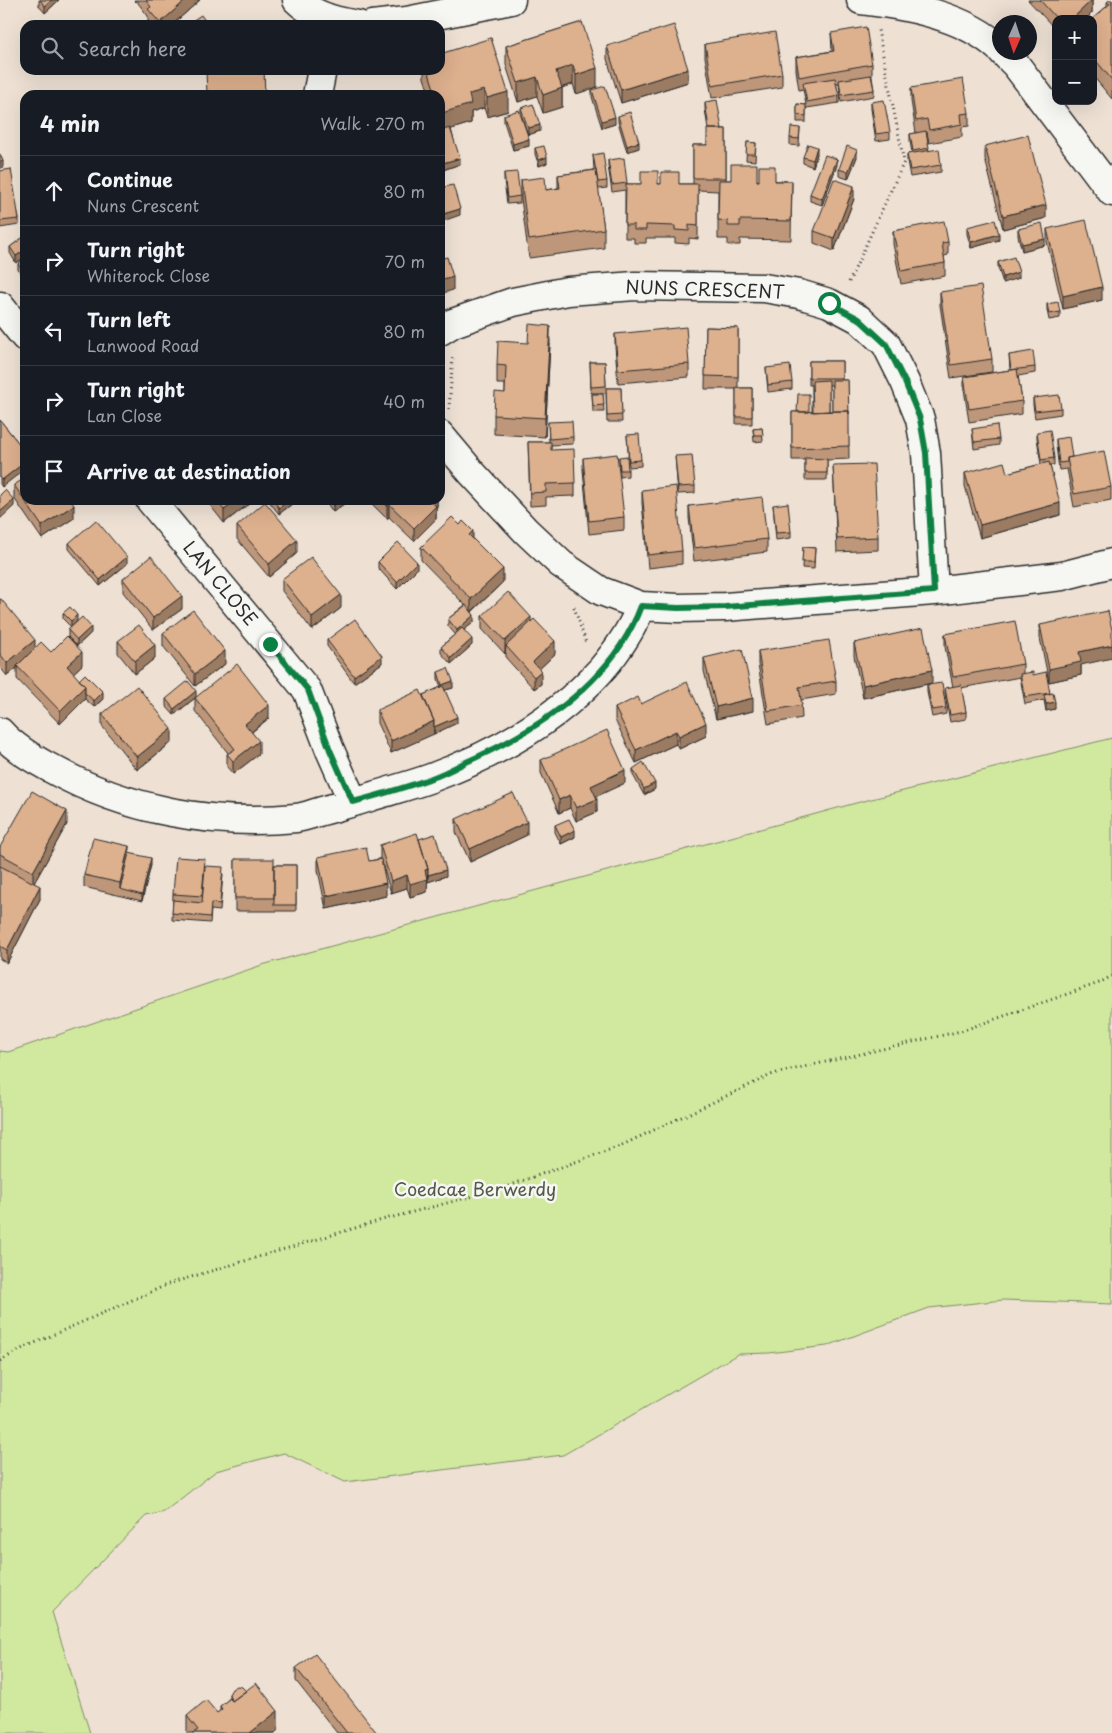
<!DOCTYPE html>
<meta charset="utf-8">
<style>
body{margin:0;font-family:"Playpen Sans",sans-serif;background:#242831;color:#f1f3f6}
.controls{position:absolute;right:15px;top:15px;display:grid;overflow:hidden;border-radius:10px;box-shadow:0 5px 20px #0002}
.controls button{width:45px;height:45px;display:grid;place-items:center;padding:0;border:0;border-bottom:1px solid #363941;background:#171b24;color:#f1f3f6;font:25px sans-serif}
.compass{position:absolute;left:992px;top:15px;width:45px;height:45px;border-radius:50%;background:#171b24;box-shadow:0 5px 20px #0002;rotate:183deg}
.stop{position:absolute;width:15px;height:15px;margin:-11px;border:4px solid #0b8043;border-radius:50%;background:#fff}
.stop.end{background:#0b8043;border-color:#fff;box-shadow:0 1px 5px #0008}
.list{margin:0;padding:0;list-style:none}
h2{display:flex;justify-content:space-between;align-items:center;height:65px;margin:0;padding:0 20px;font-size:21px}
h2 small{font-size:16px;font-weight:400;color:#9ea1a6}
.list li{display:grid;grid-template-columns:32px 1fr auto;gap:15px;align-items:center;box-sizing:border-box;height:70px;padding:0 20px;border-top:1px solid #363941}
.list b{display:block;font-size:19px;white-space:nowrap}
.list p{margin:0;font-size:16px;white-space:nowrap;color:#9ea1a6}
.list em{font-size:16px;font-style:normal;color:#9ea1a6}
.icon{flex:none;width:28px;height:28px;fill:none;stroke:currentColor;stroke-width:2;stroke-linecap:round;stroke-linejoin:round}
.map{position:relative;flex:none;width:1112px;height:1733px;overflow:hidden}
.search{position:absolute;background:#171b24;box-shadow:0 5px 20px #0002;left:20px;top:20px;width:425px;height:55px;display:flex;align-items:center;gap:12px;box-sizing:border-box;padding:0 18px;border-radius:15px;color:#9ea1a6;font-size:19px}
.panel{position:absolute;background:#171b24;box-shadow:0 5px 20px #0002;left:20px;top:90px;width:425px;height:415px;border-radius:15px}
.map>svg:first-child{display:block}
.green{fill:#d1e99f;stroke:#7e8a65}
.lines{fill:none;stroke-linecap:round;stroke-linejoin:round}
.minor-casing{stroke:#2b2b2b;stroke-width:31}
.path{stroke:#2b2b2b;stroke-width:3;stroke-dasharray:1 4;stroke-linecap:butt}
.minor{stroke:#f6f6f2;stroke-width:28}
.wall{fill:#be977a;stroke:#2b2b2b;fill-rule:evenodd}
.shaded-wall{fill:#9b7b63;stroke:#2b2b2b}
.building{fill:#ddb08e;stroke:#2b2b2b}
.route{stroke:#0b8043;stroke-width:6}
.labels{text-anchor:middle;stroke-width:5;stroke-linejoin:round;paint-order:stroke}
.street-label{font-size:18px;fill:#2b2b2b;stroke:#f6f6f2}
.park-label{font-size:18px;fill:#545a48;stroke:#f6f6f2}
</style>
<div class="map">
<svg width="1112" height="1733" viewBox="0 0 1112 1733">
<rect width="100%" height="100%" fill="#eee1d4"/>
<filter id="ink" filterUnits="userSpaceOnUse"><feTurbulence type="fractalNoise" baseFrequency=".02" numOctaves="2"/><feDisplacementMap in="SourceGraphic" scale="10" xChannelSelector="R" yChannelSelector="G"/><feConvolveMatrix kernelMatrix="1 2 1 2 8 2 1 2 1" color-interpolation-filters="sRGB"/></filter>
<g filter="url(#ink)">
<!-- green -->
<path class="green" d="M1112 738V1304L1003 1300 929 1308 827 1346 769 1353 738 1354 563 1455 345 1482 284 1453 216 1471 164 1512 146 1516 52 1612 90 1733H0V1051L8 1052 262 965 856 803Z"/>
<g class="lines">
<!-- minor casing -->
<g class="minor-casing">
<path id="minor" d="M297 0C313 16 337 22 359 25
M861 0C907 5 966 16 1000 49
M372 25 407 21 511 0
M1003 52 1016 65 1112 192
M317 95 322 70
M0 306 25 337
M440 331 453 323 513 302 568 291 635 286 764 288 799 294 829 303 859 319 886 344 905 382 920 419 926 453 934 591
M440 435 472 473 526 531 561 564 601 591 641 606 678 608 725 607 934 591 1062 576 1112 563
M150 500 307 690 330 750 353 802
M0 732C14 748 33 759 52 769 126 810 212 826 296 818 305 817 314 813 322 811 339 806 356 802 373 796 392 790 412 785 431 778 494 755 555 721 601 670 618 650 632 630 641 606"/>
</g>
<!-- path -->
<path class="path" d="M849 282 904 162 878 30
M449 409 453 355
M574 607 586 643
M0 1361 23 1348 171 1283 382 1220 497 1190 620 1146 773 1074 961 1031 1099 983 1112 976"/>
<!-- minor -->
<use href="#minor" class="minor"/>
</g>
<!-- wall -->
<path class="wall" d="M39 0H59L45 13 39 6Z
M134 0H200L172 25H151L148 22V16L138 3V0L136 2Z
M1028 0H1092V13L1086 19H1056V30Z
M1112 0V99L1093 76V19L1107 6V2Z
M582 22 597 87 576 94 573 84 562 88V107L543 113 537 96 518 102 506 65V46Z
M831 33 872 64V77L874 90V96L841 102 839 83H836L839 96V103L807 108 806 107V122H797V104L806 105 803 89 799 90 796 70V57L832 51Z
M491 38 508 111 487 117 484 108 471 112V123L451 129 460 164 443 170 440 160V131H441L440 127V95H430L424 78V70H440Z
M705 44 782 74V87L712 98 705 57Z
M607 46 688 82 621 103 607 59Z
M911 88 969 113V126L962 127V137L929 143 927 132H926L929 151 941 165V172L910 177 907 161V154L912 153 910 141V134L916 133 911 101Z
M592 90 615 124 602 128 592 97Z
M705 102 722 129H726V180L792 181 791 240 740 239V245H728V239H718V191L698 190V239L689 238V244L675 243V238H646V243H634V238H625V190L612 192 608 166V160L627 184H693V145H707L708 129 705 109Z
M871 102 890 132V139L876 141 871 109Z
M521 108 540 131 528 135 521 114Z
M504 115 529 146 513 150 504 122Z
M618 116 639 148 627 152 618 122Z
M800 128 799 146 790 145V138Z
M747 142 756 143 755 161 746 160Z
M985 146 1046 218 1003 229 985 159Z
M535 148 547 163 539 166 535 154Z
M817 154 813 167 803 163V157Z
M593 155 607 181V188L598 189 604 229V248L529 258 521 199V180L546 190 558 188V175L594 170Z
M857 157 848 179 839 176V169Z
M837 165 822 205 810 201V194Z
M0 171 19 219V225L0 228Z
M504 173 520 196V203L507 204 504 180Z
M854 199 834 251 814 243V231Z
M967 227 999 240 971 248 967 234Z
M1018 229 1045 245 1022 251 1018 236Z
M1047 229 1102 300 1063 309 1047 242Z
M893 231 948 242V255L944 256 945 263V276L901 284 893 244Z
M25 236V257L16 263 10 253V247Z
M25 258V278L18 270V264Z
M998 262 1019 278 1003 283 998 268Z
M940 292 992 359V372L951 378 940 305Z
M1047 304 1060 312V318L1049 320 1047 310Z
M706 327 738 328V388H752V424H736V389H705Z
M615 334 689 364V377L618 383 615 346Z
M550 344 545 437 494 434V415L505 393V384H497V365Z
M1009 355 1035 367V373L1018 376 1022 401V414L969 422 964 389V377L1010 370Z
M809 361H842V380H848L849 459 827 460V480H805V460H792V412H812V385H809ZM829 385H832V411H829Z
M590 362H605L606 388H621L622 422H607L606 393H591Z
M766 368 792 382V389L768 392Z
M592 394H603L604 412H593Z
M1033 398 1061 408V414L1035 418 1033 405Z
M0 420 25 451 2 487 0 484Z
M548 422 573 437V444L551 445V450L575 483V496L546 497V505L530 506 528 442H549Z
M762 428 763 441 754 442 753 429Z
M972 429 999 439V445L974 449Z
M1037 432 1054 458V465H1050L1060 515 980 538 965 486V473H1007L1041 464 1037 438Z
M627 435 641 460V466L629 467Z
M1056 439 1072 457 1111 487V500L1074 507 1067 469 1059 470 1056 445Z
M675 456 695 486V493L678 494Z
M619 457 628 470V476L620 477Z
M583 458 624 517V530L589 534 583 470Z
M833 465 878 537V550L837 552Z
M14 485 74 518 42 539 14 498Z
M642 490 682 551V564L648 568 642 503Z
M206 500H254L224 523Z
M268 500H297L279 514Z
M326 500H349L333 512 326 502Z
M368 500H437V506L436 508V519L414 541 389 517 387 519Z
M773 505 791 532V538L776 540Z
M689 506 767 539V552L694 561 689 518Z
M237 526 297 553 269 577 237 539Z
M473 539 503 582 472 612 474 622 464 630 472 645 451 664 441 653V647L455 634 448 626V619L465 605 421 560V547Z
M69 543 127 564 100 586 69 549Z
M803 547 815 548 814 569 802 568Z
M378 562 417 569 397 589 378 568Z
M123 579 182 609 153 630 123 592Z
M282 579 341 608 312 630 282 591Z
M0 599 35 649 51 652 82 665 73 673 79 680 103 699 94 707 85 699 60 724 17 679V668L7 676 0 667Z
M63 613 77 621 71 627 63 619Z
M482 616 531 622 555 654 539 669 541 684 534 689 506 658V653L505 654 482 629Z
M1040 625 1081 665V675L1049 682 1040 638Z
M68 630 91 633 77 646 68 637Z
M163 633 225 664 195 686 163 646Z
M945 634 1023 664V674L1033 675 1050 694 1055 709 1046 711 1044 700 1025 704 1020 677 961 688 966 712V719L950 722 945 695V688L953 687 945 647Z
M327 640 382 663 354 683 327 646Z
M118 641 155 658 135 674 118 653Z
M854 643 932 683 863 698 854 656Z
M758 651 836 681V694L801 700 802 718 768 724 758 664Z
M704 658 753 711 716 719 704 671Z
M438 672 453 688 445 690 457 723 391 753 377 723V710L423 695 441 687 438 679Z
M927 685 946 708V714L932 717 927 692Z
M196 697 269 718 252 732 259 754 233 774 227 767V754L228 753 195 711V698L174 715 166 706V699Z
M641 704 706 736 679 749 676 744 636 763 615 720V708Z
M102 714 172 742 137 770 102 726Z
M541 760 625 783 596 796 597 812 576 821 570 808 559 813 541 773Z
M633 769 655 789 644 795 633 775Z
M456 819 527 835 470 862 456 832Z
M67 824 34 883 40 899 7 963 0 959V847Z
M555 825 575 837 561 844 555 832Z
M419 839 446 876 427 882V892L410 897 407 888 391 893 382 863 386 896 326 909 318 870V857L369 861 380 859V845Z
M129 853 151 865 142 901 84 887V875Z
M235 859 274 865H296V911H235Z
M205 866 223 874 220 911 211 910 210 923 172 920 173 894Z
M296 1668 377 1733H337L296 1681Z
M229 1694 278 1730 275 1733H187V1716L217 1713 220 1711V1706L229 1699Z"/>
<!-- shaded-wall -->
<path class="shaded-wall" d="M52 0H59L45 13V6Z
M186 0H200L172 25H160V23Z
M1092 0V13L1086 19H1072Z
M573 65V84L556 89V71Z
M597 68V87L576 94V75Z
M688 69V82L621 103V90Z
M537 77V96L518 102V83Z
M562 88V107L543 113V95Z
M484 90V108L471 112V123L442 132V113L469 94Z
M508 92V111L487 117V98Z
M615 117V124L602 128V121Z
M540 125V131L528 135V128Z
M529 139V146L513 150V144Z
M639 142V148L627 152V146Z
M817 147V154L813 167V160Z
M857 150V157L848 179V172Z
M547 157V163L539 166V160Z
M460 158V164L443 170V163Z
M837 159V165L822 205V199Z
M3 161V167L0 169V162Z
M854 186V199L834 251V238Z
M1046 205V218L1003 229V216Z
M460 209V215L440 222V215Z
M999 234V240L971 248V242Z
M1045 239V245L1022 251V244Z
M25 250V257L16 263V256Z
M1019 272V278L1003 283V277Z
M453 277V290L440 294V281Z
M1102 287V300L1063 309V296Z
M550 326V344L545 437V418Z
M25 462V469L2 487V480Z
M14 500V506L0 519V512Z
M238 500H254L224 523V510Z
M289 500H297L279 514V508Z
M341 500H349L333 512V506Z
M431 500H437V506L436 508V519L414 541V528Z
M1060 503V515L980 538V525Z
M389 504V517L387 519V506Z
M74 505V518L42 539V526Z
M473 531V544L469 535Z
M297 540V553L269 577V564Z
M127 557V564L100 586V580Z
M417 562V569L397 589V582Z
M503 569V582L471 612V599Z
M341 595V608L312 630V617Z
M182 596V609L153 630V618Z
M77 615V621L71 627V621Z
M474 615V622L457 636V630Z
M531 617V630L506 646 505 654V641Z
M91 627V633L77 646V640Z
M472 639V645L451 664V658Z
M35 640V653L17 666V668L7 676V663Z
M555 641V654L533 675V662Z
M155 645V658L135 674V661Z
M1112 645V658L1081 665V675L1049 682V669L1079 652Z
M225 651V664L195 686V674Z
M82 652V665L67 679V666Z
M382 656V663L354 683V676Z
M932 670V683L863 698V685Z
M541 671V684L534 689V677Z
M453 681V688L442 691V685Z
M85 686V699L60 724V711Z
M196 691V697L174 715V709Z
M103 692V699L94 707V701Z
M753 698V711L716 719V707Z
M1055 702V709L1046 711V704Z
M269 705V718L245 737V724Z
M457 717V723L434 734V727Z
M434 721V734L391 753V741Z
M706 723V736L679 749V736Z
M172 729V742L137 770V757Z
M676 731V744L636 763V750Z
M259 741V754L233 774V761Z
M625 770V783L591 799V786Z
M655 783V789L644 795V789Z
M570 795V808L559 813V800Z
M597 799V812L576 821V808Z
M67 811V824L33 885V872Z
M527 822V835L470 862V849Z
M575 830V837L561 844V837Z
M129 846V859L120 889V883Z
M151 858V865L142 901V895Z
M428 869 427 892 410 897V884L425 870Z
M446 870V876L428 882V875Z
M407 875V888L391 893V881Z
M386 883V896L326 909V896Z
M40 886V899L7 963V950Z
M278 1711V1730L275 1733H250Z"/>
<!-- building -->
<path class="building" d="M40 0H52L45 6Z
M146 0H186L160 23 148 9 151 7Z
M1040 0H1092L1072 19H1057Z
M1109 0H1112V2L1110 4 1107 2Z
M1112 2V80L1093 57V19H1092Z
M201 15 206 22 204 23V24L202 25H195L192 21Z
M262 20V25H204V23Z
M582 22 597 68 576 75 573 65 556 71 562 88 543 95 537 77 518 83 506 46Z
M674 25 688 69 621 90 607 46Z
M866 27 872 64 799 77 796 57 834 51 831 33Z
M775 32 782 74 712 86 705 44Z
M491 38 508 92 487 98 484 90 469 94 471 104 442 113 440 108V95H436L428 70H440V54Z
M206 70H264L265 95H207Z
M871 75 874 90 841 95 839 80Z
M835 78 839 96 807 102 803 83Z
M963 79 969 113 961 114 962 124 929 130 927 119 916 121 911 88Z
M605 86 615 117 602 121 592 90Z
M717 100 722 129H709L705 102Z
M884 100 890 132 876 134 871 102Z
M533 104 540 125 528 128 521 108Z
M797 104 806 105V116L797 115Z
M519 110 529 139 513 144 504 115Z
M630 112 639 142 627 146 618 116Z
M791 127 800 128 799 139 790 138Z
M450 128 460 158 443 163 440 154V131Z
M707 129H726V178H693V145H707Z
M926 131 929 148 913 151 910 134Z
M1028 135 1046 205 1003 216 985 146Z
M747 142 756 143 755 154H746Z
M808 144 817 147 813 160 803 157Z
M544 146 547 157 539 160 535 148Z
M847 146 857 150 848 172 839 169Z
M939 149 941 165 910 170 907 154Z
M603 153 607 181 598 182 593 155Z
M0 154 3 161 0 162Z
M825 155 837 159 822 199 810 194Z
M624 158 627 183 612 185 608 160Z
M731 164H757V181H759V166H775V181H792L791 221 740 220V226H728V221L718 220 719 180H731Z
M11 169 19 219 0 221V171Z
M596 170 604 229 529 240 521 180 545 177 546 190 560 188 558 175Z
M641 171H658V184H661V172H679V184H698V226L689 225V231L675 230V226L646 225V230H634V225H625L626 184H641Z
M517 172 520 196 507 198 504 173Z
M834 179 854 186 834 238 814 231Z
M453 185 460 209 440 215V188Z
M995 220 999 234 971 242 967 227Z
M1086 220 1102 287 1063 296 1047 229Z
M944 221 948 242 942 243 945 263 901 271 893 231Z
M1042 223 1045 239 1022 244 1018 229Z
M25 236V250L16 256 10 247Z
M447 257 453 277 440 281V259Z
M1014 257 1019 272 1003 277 998 262Z
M25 258V272L18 264Z
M981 286 992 359 951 365 940 292Z
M1058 302 1060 312 1049 314 1047 304Z
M529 324 550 326 545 418 494 415 495 392 505 393 506 366 497 365 498 341 528 343Z
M686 327 689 364 618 370 615 334Z
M706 327 738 328V377L705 376Z
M1033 351 1035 367 1011 370 1009 355Z
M809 361H842V378H809Z
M590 362H605L606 386 591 387Z
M790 365 792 382 768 385 766 368Z
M1017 369 1022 401 969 409 964 377Z
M829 380V411L813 412 812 381Z
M832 380H848L849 414V411H832Z
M606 388H621L622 415 607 416Z
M736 388H752V417H736Z
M592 394H603L604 405 593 406Z
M798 394H809V412H797Z
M1059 395 1061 408 1035 411 1033 398Z
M849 411V446L792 448V412Z
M0 420 25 451V462L2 480 0 477Z
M572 421 573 437 549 439 548 422Z
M997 425 999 439 974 442 972 429Z
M762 428 763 435H754L753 429Z
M1050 430 1054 458 1041 460 1037 432Z
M639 434 641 460 629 461 627 435Z
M1069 437 1072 457 1067 458V462L1059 463 1056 439Z
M528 442H551V450L574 449 575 483 546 484V492L530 493Z
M1104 451 1111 487 1074 494 1067 458Z
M617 454 624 517 589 521 583 458Z
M692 455 695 486 678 487 675 456Z
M627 456 628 470H620L619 457Z
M805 458 827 459V473H805Z
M1004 462 1007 473 1049 462 1060 503 980 525 965 473Z
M874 464 878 537 837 539 833 465Z
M25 478V500H70L74 505 42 526 14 485Z
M676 486 682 551 648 555 642 490Z
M5 490 14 500 0 512V495Z
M762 497 767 539 694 548 689 506Z
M216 500H238L224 510Z
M273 500H289L279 508Z
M329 500H341L333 506Z
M381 500H431L430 501 436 506 414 528 389 504 387 506Z
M265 502 297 540 269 564 237 526Z
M788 503 791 532 776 533 773 505Z
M452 517 460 525 463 521 473 531 469 535 503 569 471 599 421 547Z
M96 520 127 557 100 580 69 543Z
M398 542 417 562 397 582 378 562Z
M803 547 815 548 814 562H802Z
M151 556 182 596 153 618 123 579Z
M311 557 341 595 312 617 282 579Z
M508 592 531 617 505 641 482 616Z
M0 599H1L35 640 7 663 0 654Z
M466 605 474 615 457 630 448 619Z
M70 607 77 615 71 621 63 613Z
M193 610 225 651 195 674 163 633Z
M1108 611 1112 630V645L1079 652 1081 662 1049 669 1040 625Z
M82 617 91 627 77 640 68 630Z
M355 619 382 656 354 676 327 640Z
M534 619 555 641 533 662 541 671 534 677 506 646Z
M1015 621 1023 664 953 677 945 634Z
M139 625 155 645 135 661 118 641Z
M462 628 472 639 451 658 441 647Z
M923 628 932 670 863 685 854 643Z
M67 636 82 652 67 666 85 686 60 711 17 666 41 642 51 652Z
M829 640 836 681 799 687 802 705 768 711 758 651Z
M742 649 753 698 716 707 704 658Z
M237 664 269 705 245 724 259 741 233 761 227 754 235 749 195 698Z
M448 668 453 681 442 685 438 672Z
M1033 672V675L1046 672 1050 693 1025 697 1020 674Z
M85 674 103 692 94 701 85 693V686L79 680Z
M188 681 196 691 174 709 166 699Z
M687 682 706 723 679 736 676 731 636 750 615 708 638 697 641 704Z
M942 683 946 708 932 710 927 685Z
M961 685 966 712 950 715 945 688Z
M137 686 172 729 137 757 102 714Z
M443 686 457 717 434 727V721L423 695Z
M420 690 434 721 391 741 377 710Z
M1053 693 1055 702 1046 704 1044 695Z
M607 730 625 770 591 786 597 799 576 808 570 795 559 800 541 760Z
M643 762 655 783 644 789 633 769Z
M32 791 67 811 33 872 0 854V847Z
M513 793 527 822 470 849 456 819Z
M569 819 575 830 561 837 555 825Z
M417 833 428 869 425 870 427 879 410 884 407 875 391 881 380 845Z
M435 834 446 870 428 875V869L419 839Z
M93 838 129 846 120 883 84 875Z
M366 847 369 861 381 859 386 883 326 896 318 857Z
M129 853 151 858 142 895 120 889Z
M176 857 205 859 202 896 173 894Z
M235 859H274V898H235Z
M274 865H296V905H274Z
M0 866 40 886 7 950 0 946Z
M205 866 223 867 220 904 211 903 210 917 172 913 173 900 202 903Z
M315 1654 377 1733H347L296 1668Z
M256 1683 278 1711 250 1733H193L198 1730 187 1716 206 1700 217 1713 222 1709 220 1706 230 1698 232 1701Z
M237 1686 242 1687 246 1691 232 1701 230 1698 229 1694 232 1689Z"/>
</g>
<g class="lines" filter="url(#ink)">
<!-- route -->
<path class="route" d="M270 644 308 690 330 750 353 802C379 795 404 788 429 779 441 775 453 769 464 763 535 732 612 683 641 606L678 608 725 607 934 591 926 453 920 419 905 382 886 344 859 319 829 303"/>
</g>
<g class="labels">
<!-- street labels -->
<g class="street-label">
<text transform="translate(705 290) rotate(2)" y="6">NUNS CRESCENT</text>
<text transform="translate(220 584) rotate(50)" y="6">LAN CLOSE</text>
</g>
<!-- park labels -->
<g class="park-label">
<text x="475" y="1196">Coedcae Berwerdy</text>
</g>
</g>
</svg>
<div class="controls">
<button>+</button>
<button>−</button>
</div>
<svg class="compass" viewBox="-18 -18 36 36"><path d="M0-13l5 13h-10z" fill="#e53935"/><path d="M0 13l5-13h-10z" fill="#9ea1a6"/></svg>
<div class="stop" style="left:829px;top:303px"></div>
<div class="stop end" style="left:270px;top:644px"></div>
<div class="search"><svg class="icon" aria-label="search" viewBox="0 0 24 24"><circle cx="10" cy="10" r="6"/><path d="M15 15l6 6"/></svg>Search here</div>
<section class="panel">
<h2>4 min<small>Walk · 270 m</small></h2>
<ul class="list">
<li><svg class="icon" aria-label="ahead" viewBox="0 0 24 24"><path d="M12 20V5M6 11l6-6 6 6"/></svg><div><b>Continue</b><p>Nuns Crescent</p></div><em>80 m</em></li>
<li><svg class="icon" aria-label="right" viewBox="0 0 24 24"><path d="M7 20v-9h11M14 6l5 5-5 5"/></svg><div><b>Turn right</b><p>Whiterock Close</p></div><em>70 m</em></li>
<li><svg class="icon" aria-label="left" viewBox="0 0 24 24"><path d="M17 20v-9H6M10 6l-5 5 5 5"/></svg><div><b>Turn left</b><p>Lanwood Road</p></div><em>80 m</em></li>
<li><svg class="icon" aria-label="right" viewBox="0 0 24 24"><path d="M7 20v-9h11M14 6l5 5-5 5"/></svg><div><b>Turn right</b><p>Lan Close</p></div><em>40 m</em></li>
<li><svg class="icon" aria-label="arrive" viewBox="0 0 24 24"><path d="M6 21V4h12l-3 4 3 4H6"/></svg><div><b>Arrive at destination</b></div></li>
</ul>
</section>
</div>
